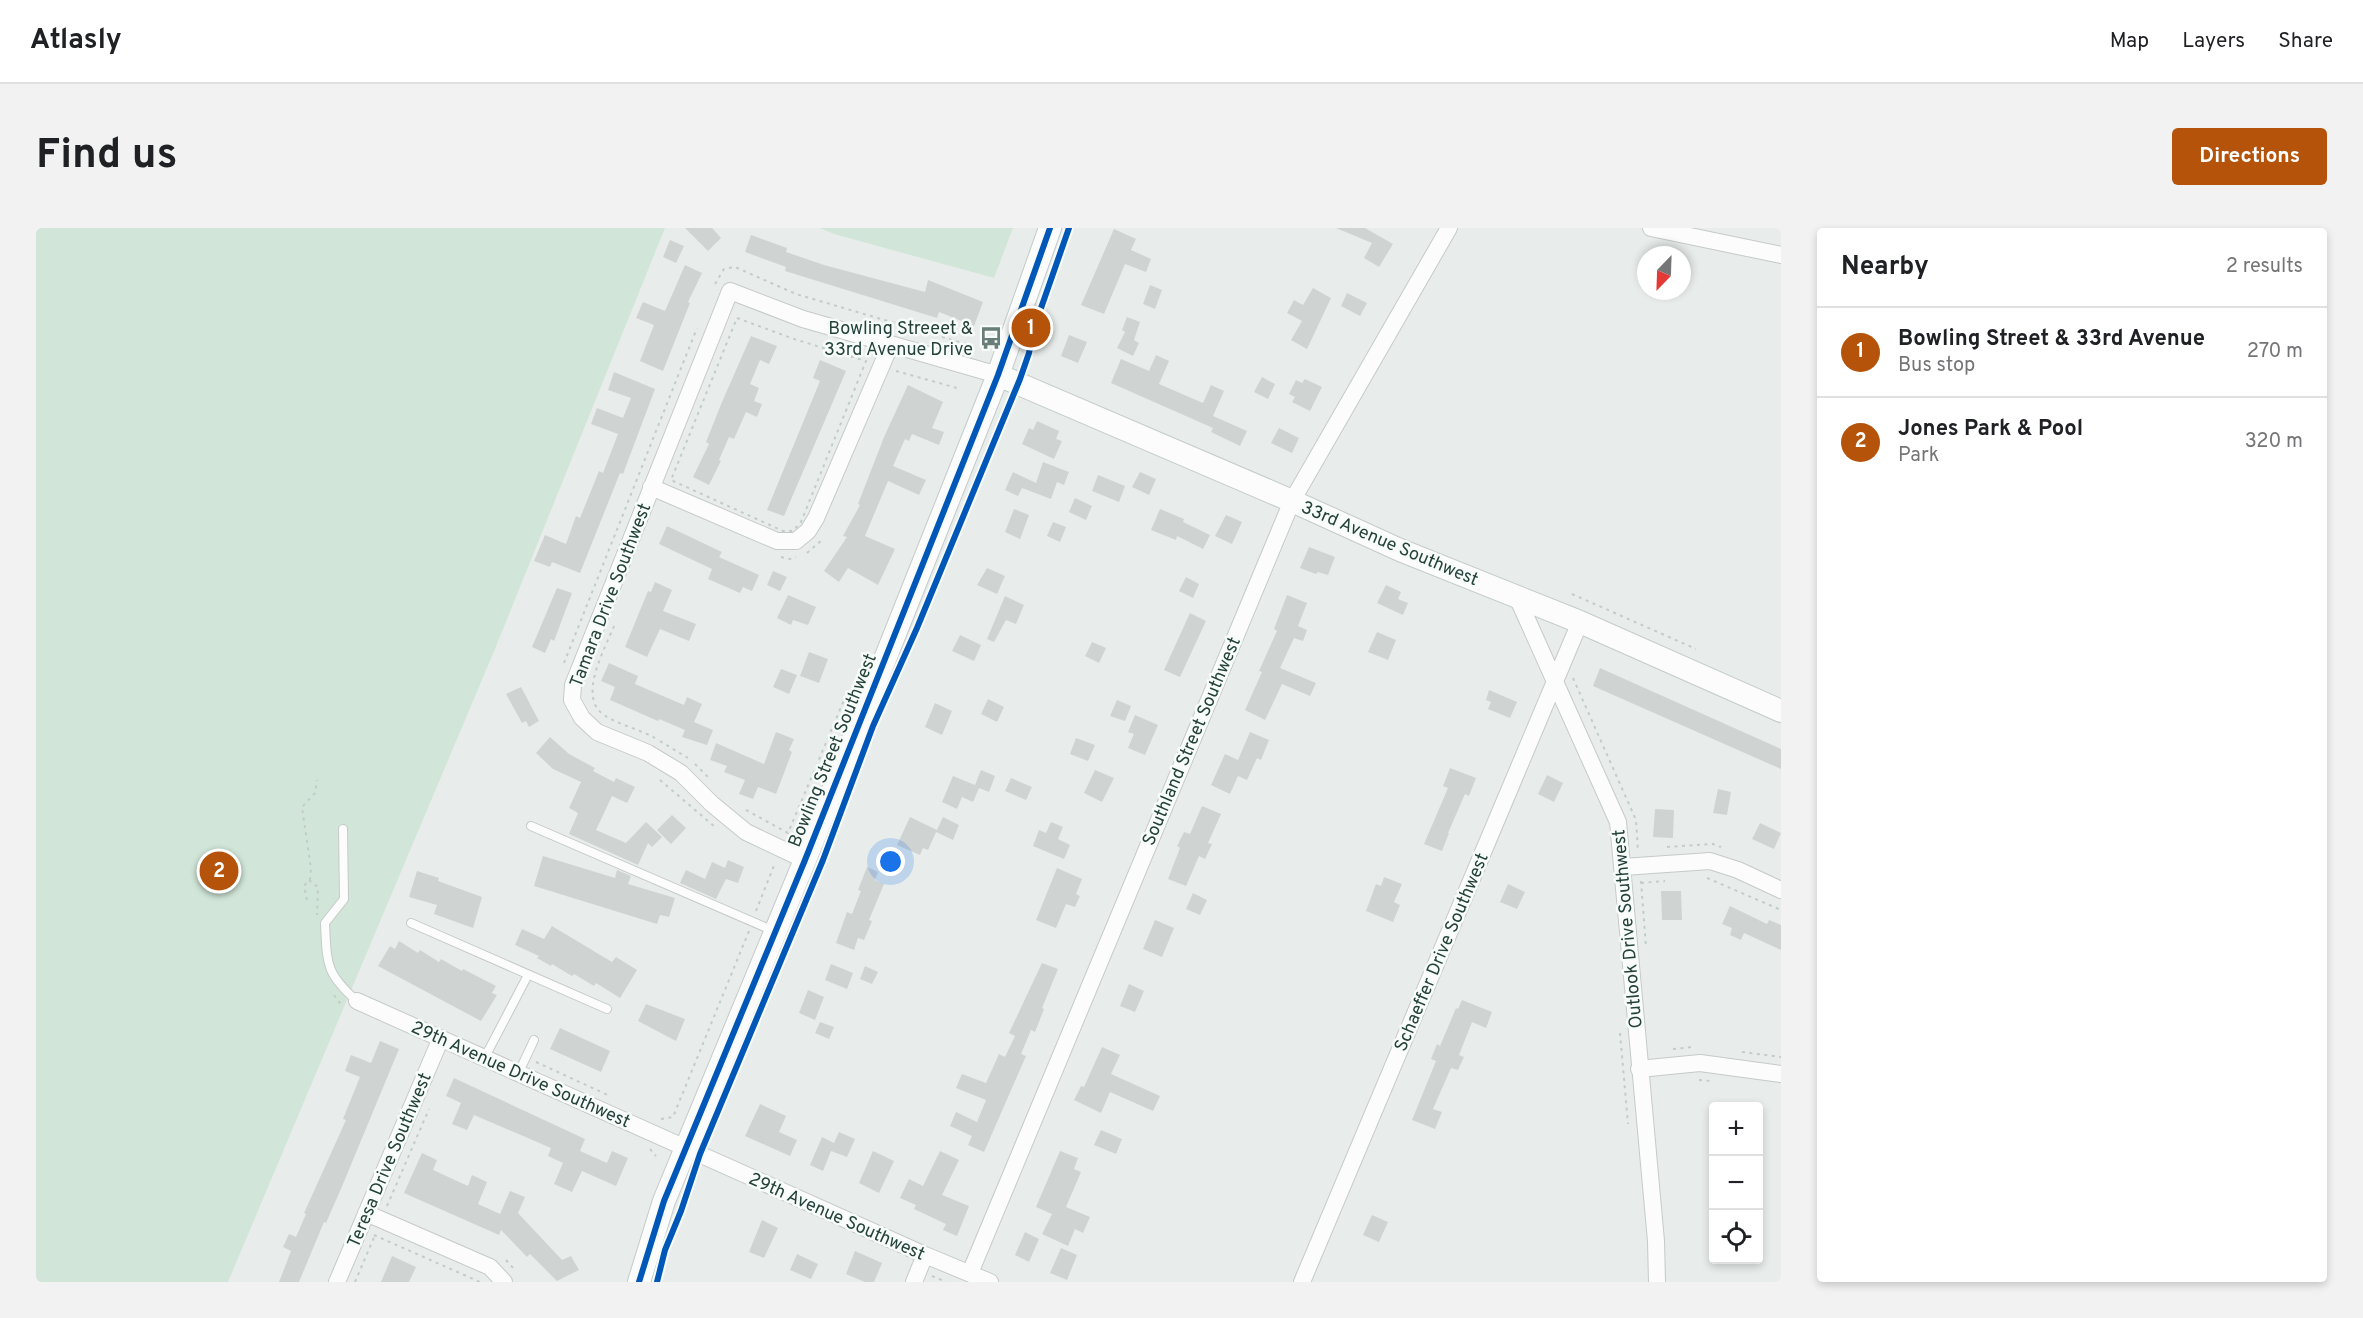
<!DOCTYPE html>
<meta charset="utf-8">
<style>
body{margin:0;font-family:Overpass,sans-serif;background:#f2f2f2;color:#202124}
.controls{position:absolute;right:18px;bottom:18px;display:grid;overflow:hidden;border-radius:6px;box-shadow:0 3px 9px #0003}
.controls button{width:54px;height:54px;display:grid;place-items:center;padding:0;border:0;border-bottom:2px solid #e0e0e0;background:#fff;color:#202124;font:30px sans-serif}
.compass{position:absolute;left:1601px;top:18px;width:54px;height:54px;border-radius:50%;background:#fff;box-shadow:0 3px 9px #0003;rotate:203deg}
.you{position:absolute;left:855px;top:634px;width:21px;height:21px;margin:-15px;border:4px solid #fff;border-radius:50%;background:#1a73e8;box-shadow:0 0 0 9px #1a73e833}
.badge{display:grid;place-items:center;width:39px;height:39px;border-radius:50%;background:#b45309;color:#fff;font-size:20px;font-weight:700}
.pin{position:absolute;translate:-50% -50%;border:3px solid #fff;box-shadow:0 2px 6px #0006}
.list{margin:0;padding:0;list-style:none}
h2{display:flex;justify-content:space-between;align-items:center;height:78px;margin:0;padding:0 24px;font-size:26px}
h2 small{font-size:20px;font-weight:400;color:#757577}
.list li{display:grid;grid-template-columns:39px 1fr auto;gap:18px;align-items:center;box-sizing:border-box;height:90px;padding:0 24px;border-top:2px solid #e0e0e0}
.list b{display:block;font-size:22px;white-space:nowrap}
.list p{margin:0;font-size:20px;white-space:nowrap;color:#757577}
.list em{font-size:20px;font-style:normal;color:#757577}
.icon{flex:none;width:33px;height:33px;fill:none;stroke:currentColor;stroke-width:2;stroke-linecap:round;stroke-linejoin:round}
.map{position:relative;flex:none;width:1745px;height:1054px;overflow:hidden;border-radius:6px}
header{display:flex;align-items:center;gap:36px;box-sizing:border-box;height:84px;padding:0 30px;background:#fff;border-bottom:2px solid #e0e0e0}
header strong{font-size:28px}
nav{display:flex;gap:33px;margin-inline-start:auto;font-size:21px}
.intro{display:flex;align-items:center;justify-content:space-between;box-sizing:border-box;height:144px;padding:0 36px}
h1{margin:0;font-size:42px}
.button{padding:15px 27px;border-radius:6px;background:#b45309;color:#fff;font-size:21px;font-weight:700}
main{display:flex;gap:36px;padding:0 36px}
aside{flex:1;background:#fff;border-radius:6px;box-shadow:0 3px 9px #0003}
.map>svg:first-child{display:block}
.green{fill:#d1e6d8}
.building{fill:#cfd4d2}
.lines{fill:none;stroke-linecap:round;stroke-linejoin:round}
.lane-casing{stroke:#c5cac8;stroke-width:10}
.street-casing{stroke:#c5cac8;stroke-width:18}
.secondary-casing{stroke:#c3cbc8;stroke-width:24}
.path{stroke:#c3ccca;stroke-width:2;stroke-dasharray:3 4.5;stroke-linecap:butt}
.lane{stroke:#fcfcfc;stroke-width:8}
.street{stroke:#fcfcfc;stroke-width:16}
.secondary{stroke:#fcfcfc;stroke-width:22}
.cycleway-casing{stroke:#f7fbf9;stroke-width:10}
.cycleway{stroke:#0057b8;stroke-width:6}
.labels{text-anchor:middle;stroke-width:5;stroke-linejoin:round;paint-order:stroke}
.poi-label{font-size:18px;fill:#24423a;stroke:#f7fbf9;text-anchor:end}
.street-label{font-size:18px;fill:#24423a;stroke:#f7fbf9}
</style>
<header>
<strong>Atlasly</strong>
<nav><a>Map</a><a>Layers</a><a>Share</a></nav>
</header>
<div class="intro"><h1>Find us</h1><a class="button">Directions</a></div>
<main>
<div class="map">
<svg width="1745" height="1054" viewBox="0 0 1745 1054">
<rect width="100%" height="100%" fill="#e8edeb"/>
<!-- green -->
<path class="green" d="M0 0H629L459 421 192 1054H0Z
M784 0H977L958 50 798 6Z"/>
<!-- building -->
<path class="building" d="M649 0H676L685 10 672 23Z
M1300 0H1329L1357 16 1343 39 1328 30 1336 15Z
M1078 1 1100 11 1095 22 1115 31 1110 44 1089 36 1068 86 1045 77Z
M715 7 751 20 750 24 788 37 889 64 892 52 947 74 938 98 903 84 901 90 749 43 750 39 709 24Z
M634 12 648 18 640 35 627 29Z
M649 37 666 45 652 74 654 75 627 143 604 133 618 97 600 90 607 74 629 83Z
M1114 57 1126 62 1119 81 1107 76Z
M1277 60 1295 70 1271 121 1255 112 1266 93 1251 85 1258 72 1267 77Z
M1311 65 1331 75 1324 88 1305 78Z
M1091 89 1104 94 1098 112 1103 115 1097 128 1081 120 1089 104 1086 102Z
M1033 107 1051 114 1042 135 1025 128Z
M715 108 741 118 733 136 724 132 714 156 723 160 718 173 726 176 721 189 710 184 698 211 693 209 683 232 685 233 673 257 657 249 673 216 670 214 686 174Z
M1120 127 1133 133 1123 156 1167 175 1175 157 1188 163 1177 188 1211 203 1204 218 1175 204 1177 200 1075 155 1085 131 1113 143Z
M784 132 810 143 748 288 731 282 784 153 777 150Z
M578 144 619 161 587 246 584 245 544 345 516 334 514 339 498 333 509 307 530 316 540 288 544 290 563 243 567 245 582 206 555 196 561 180 587 190 595 170 572 162Z
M1226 149 1239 156 1232 171 1218 164Z
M1269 151 1286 159 1274 183 1256 174 1259 169 1253 166 1260 152 1266 155Z
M872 157 907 174 896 200 908 204 903 217 876 206 873 213 869 211 857 238 890 252 883 267 852 253 829 308 859 321 842 357 812 340 803 354 788 343 811 309 807 308 824 277 822 276 848 209Z
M1001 193 1023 203 1020 211 1026 213 1018 231 986 216 993 200 997 202Z
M1243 200 1263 210 1256 225 1235 215Z
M1007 234 1033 244 1028 257 1021 254 1015 271 986 260 982 268 969 262 977 244 1000 255Z
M1104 244 1120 251 1113 267 1096 259Z
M1062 247 1089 258 1083 274 1056 263Z
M1039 270 1056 278 1050 292 1033 284Z
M978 281 993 287 984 311 969 304Z
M1124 281 1148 291 1147 294 1174 307 1167 321 1141 308 1140 312 1115 302Z
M1190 287 1206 294 1196 316 1179 308Z
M1017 294 1030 299 1024 314 1011 308Z
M631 298 686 324 683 329 723 347 716 363 707 359 704 365 672 351 676 341 623 316Z
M1273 319 1299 329 1292 347 1282 344 1280 346 1264 340Z
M951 340 969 348 961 366 941 357Z
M737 343 751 349 744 363 731 357Z
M1150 349 1163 356 1157 370 1143 363Z
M619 354 636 362 627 383 660 396 653 413 624 401 611 429 589 419 612 363 615 364Z
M1350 357 1365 364 1362 371 1372 375 1367 387 1341 375Z
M521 360 536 365 518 413 515 411 509 425 496 419Z
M752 367 780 379 772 397 757 392 755 397 741 390Z
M1251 367 1271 375 1262 398 1271 402 1267 413 1258 410 1244 440 1280 455 1274 468 1246 456 1229 492 1209 482 1226 444 1223 443 1241 403 1238 401Z
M969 368 988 377 980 396 970 392 958 414 951 411Z
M1154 385 1170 393 1144 449 1128 442Z
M1341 404 1360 412 1352 432 1332 424Z
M924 407 945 417 938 433 916 423Z
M1056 414 1070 420 1063 435 1049 428Z
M773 424 792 431 783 455 764 448Z
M573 435 602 448 599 456 648 477 651 469 666 476 658 494 677 502 671 517 646 509 649 502 623 491 622 493 574 472 579 459 565 453Z
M1564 440 1745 521V541L1557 458Z
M745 441 761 447 753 466 737 459Z
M485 459 503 493 493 499 490 493 486 495 470 466Z
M1453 462 1481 474 1474 490 1452 481 1455 474 1450 472Z
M952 471 968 479 961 494 945 486Z
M1081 472 1095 478 1089 493 1074 488Z
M899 475 916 483 906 507 889 499Z
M1099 487 1122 497 1109 527 1092 520 1098 506 1092 504Z
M740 504 758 511 753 522 756 524 740 566 722 559 717 571 703 566 709 552 688 544 691 538 674 532 680 515 728 536Z
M1214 504 1233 512 1225 532 1221 530 1211 552 1202 548 1194 566 1175 557 1189 526 1202 532Z
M514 509 533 526 559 540 557 543 578 554 580 550 599 559 591 575 576 568 560 602 590 615 610 594 626 609 616 619 612 615 602 637 533 606 542 585 533 580 545 554 517 541 500 525Z
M1040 510 1059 517 1052 533 1034 526Z
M1414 540 1440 550 1433 568 1429 566 1412 605H1413L1406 623 1388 616 1412 560 1407 558Z
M945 542 959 548 953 564 943 560 937 574 926 569 921 581 906 574 917 548 939 557Z
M1059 542 1078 550 1066 574 1048 565Z
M1511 547 1527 555 1518 574 1502 566Z
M975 550 996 559 990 572 969 563Z
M1682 561 1695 564 1691 587 1677 585Z
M1166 578 1185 586 1172 615 1176 616 1169 631 1163 628 1150 658 1132 651 1144 620 1141 618 1148 604 1154 606Z
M1619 581 1638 582 1637 610 1617 609Z
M636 587 650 600 635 616 621 602Z
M874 589 901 602 892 622 887 620 884 627 861 617Z
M907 589 923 597 917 612 900 604Z
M1015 594 1027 599 1022 611 1034 617 1028 631 997 618 1003 602 1010 605Z
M1724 595 1745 605 1738 621 1716 611Z
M507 628 579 650 581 642 595 648 592 656 639 670 633 689 624 687 621 696 498 658Z
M692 632 708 639 702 655 690 651 680 671 644 655 650 642 669 651 676 634 689 640Z
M831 639 842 644 839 652 848 656 833 692 836 693 828 712 822 710 818 722 800 715 811 684 816 686 825 663 822 662Z
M1021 640 1046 651 1040 666 1044 668 1039 679 1030 676 1020 700 1000 692Z
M381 643 403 650 402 653 446 669 437 700 398 686 401 677 373 669Z
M1348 649 1366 656 1358 674 1364 677 1357 694 1330 683 1340 656 1345 658Z
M1472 656 1489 664 1481 681 1464 674Z
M1625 663H1645L1646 692H1626Z
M1157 665 1171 672 1164 687 1150 681Z
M1694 678 1731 696 1733 692 1745 697V722L1708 705 1705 712 1694 707 1696 700 1686 696Z
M1119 692 1138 700 1126 729 1107 721Z
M516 698 576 734 580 729 601 742 584 770 560 755 558 758 538 746 536 748 516 736 515 738 501 730 503 728 479 717 486 701 508 711Z
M363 713 382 725 384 722 403 734 405 731 426 743 427 741 460 758 456 765 461 767 445 793 342 738 354 718 359 721Z
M1006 735 1022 741 1006 780 1008 781 999 804 995 802 985 826 990 828 948 924 932 917 936 908 914 898 920 884 941 894 950 872 920 860 926 846 950 855 963 826 969 829 979 808 973 805Z
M795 736 817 745 811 761 789 752Z
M829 738 842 744 836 756 824 751Z
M1093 756 1108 763 1099 784 1084 778Z
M772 762 788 769 779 792 763 785Z
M1426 772 1456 784 1450 800 1436 794 1423 827 1428 829 1422 842 1415 840 1397 881 1406 884 1399 901 1376 892 1400 833 1395 831 1401 816 1404 818 1420 780 1422 781Z
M610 776 649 791 640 813 602 793Z
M784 794 798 799 793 811 779 805Z
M524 800 574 823 565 844 514 821Z
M344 813 363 821 307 956 290 995 288 994 263 1054H243L255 1023 247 1019 253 1006 260 1009 270 986 268 985 310 892 307 891 324 849 309 843 315 827 335 835Z
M1066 819 1084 827 1075 846 1124 868 1117 883 1074 864 1065 885 1038 872 1045 858 1048 859Z
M418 850 549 911 544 923 571 935 576 923 592 930 580 958 546 943 536 964 518 956 527 935 512 928 515 920 438 887 431 902 416 896 425 875 410 868Z
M724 876 750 888 743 904 761 912 754 928 709 908Z
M1065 902 1086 911 1080 926 1058 917Z
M803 904 819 911 811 929 795 923 787 943 774 937 786 909 798 915Z
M837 923 858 933 843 965 823 955Z
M904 923 923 932 906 967 933 978 921 1008 907 1002 910 996 878 981 880 977 864 970 873 951 887 958Z
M1024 923 1042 930 1038 941 1045 944 1030 979 1054 989 1047 1005 1039 1001 1032 1018 1006 1006 1016 986 1000 979Z
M386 925 401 932 397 942 432 958 436 947 451 954 442 976 464 986 474 963 489 969 482 985 526 1032 535 1028 543 1042 521 1053 494 1026 491 1029 465 1002 463 1007 368 965Z
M1336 987 1352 994 1343 1014 1327 1007Z
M726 992 742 1000 728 1030 713 1024Z
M989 1004 1003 1011 993 1034 979 1027Z
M1025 1020 1041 1027 1031 1052 1014 1045Z
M819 1023 846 1035 838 1054H829L810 1046Z
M761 1026 782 1036 775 1051 754 1042Z
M356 1028 380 1039 373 1054H345Z"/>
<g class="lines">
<!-- lane casing -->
<g class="lane-casing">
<path id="lane" d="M495 598 738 703
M307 601 308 671 289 695C291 735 289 745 321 773
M375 695 571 781
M449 829 492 747
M483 844 498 812"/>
</g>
<!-- street casing -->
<g class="street-casing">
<path id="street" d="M1615 0 1745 27
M615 259 741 313H760L772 303 780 290 854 118
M1481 369 1582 594 1620 1013 1621 1054
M769 632 710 604 676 576 645 545 612 525 561 504 546 490 536 472 537 457 694 63 767 91 962 147
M1587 639 1674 633 1702 642 1745 662
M321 773 889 1027 954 1054
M1603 841 1664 835 1745 846
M330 985 454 1039 468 1054
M934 1045 1256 273 1413 0
M301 1054 405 810
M878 1054 889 1027
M1266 1054 1544 394"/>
</g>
<!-- secondary casing -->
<g class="secondary-casing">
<path id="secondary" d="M962 147 1256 273 1364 322 1544 394 1745 483
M603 1054 628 973 769 632 962 147 1014 0"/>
</g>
<!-- path -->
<path class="path" d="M679 56 688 41 699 39 760 66 937 118
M701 90 758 111 830 133 765 294 757 303H747L635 252Z
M860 143 921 160
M771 325 787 311
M745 329 754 331 760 329
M1536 366 1660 421
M578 398C569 421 541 469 568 487 583 497 603 501 619 510
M528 435 661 100
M1537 450 1600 592 1602 623
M624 513 652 530
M659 536 674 551
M624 552 679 599
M710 582 752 605 808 472
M1631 619 1677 616 1685 619
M1671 650 1745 682
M273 652 282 659 281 687
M1605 653 1610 719
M1605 655 1629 653
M271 672 268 658 274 651 275 641 266 579 279 565 281 552
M720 683 739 635
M298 767 307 779
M1584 805 1592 896
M1637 821 1656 819
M1706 824 1745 829
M500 834 574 868
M1663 852 1675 853
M625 891 637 889 713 703
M614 921 620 928
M351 978 393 881
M338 1007 444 1054
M470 1032 478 1041
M896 1048 910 1054
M319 1054 339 1007"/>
<!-- lane -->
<use href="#lane" class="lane"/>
<!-- street -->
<use href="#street" class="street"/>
<!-- secondary -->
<use href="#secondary" class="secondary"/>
<!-- cycleway casing -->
<g class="cycleway-casing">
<path id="cycleway" d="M603 1054 628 973 769 632 962 147 1014 0
M621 1054 629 1022 645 983 664 926 787 632 837 498 881 400 984 151 993 125 997 103 1033 0"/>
</g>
<!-- cycleway -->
<use href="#cycleway" class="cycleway"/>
</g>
<!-- icons -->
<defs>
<g id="bus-bare" transform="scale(1.8)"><path d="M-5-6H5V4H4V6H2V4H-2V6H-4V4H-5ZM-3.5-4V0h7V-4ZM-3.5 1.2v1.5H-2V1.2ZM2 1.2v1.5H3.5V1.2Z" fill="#697e78" stroke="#f7fbf9" stroke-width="2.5" paint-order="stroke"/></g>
</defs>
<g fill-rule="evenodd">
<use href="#bus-bare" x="955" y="110"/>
</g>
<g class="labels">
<!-- poi labels -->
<g class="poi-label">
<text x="937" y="106">Bowling Streeet &amp;<tspan x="937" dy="21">33rd Avenue Drive</tspan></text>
</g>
<!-- street labels -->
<g class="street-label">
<text transform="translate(1354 315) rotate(23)" y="6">33rd Avenue Southwest</text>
<text transform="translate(574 367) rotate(-69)" y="6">Tamara Drive Southwest</text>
<text transform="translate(1155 513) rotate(-67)" y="6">Southland Street Southwest</text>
<text transform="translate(796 522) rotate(-68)" y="6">Bowling Street Southwest</text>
<text transform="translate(1591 701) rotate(-95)" y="6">Outlook Drive Southwest</text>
<text transform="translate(1405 724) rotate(-67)" y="6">Schaeffer Drive Southwest</text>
<text transform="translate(485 846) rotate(24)" y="6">29th Avenue Drive Southwest</text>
<text transform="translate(353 932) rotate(-67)" y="6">Teresa Drive Southwest</text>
<text transform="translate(801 988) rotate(24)" y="6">29th Avenue Southwest</text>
</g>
</g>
</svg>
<div class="controls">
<button>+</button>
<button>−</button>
<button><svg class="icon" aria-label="locate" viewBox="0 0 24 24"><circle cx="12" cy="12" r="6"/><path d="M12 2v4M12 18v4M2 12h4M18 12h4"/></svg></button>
</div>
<svg class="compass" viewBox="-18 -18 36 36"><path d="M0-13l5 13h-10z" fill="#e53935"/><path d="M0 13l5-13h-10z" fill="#757577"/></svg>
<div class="you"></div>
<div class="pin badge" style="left:995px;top:100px">1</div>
<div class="pin badge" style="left:183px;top:643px">2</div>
</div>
<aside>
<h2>Nearby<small>2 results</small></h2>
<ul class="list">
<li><span class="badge">1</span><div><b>Bowling Street &amp; 33rd Avenue</b><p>Bus stop</p></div><em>270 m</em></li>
<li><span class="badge">2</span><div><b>Jones Park &amp; Pool</b><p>Park</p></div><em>320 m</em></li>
</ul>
</aside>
</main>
